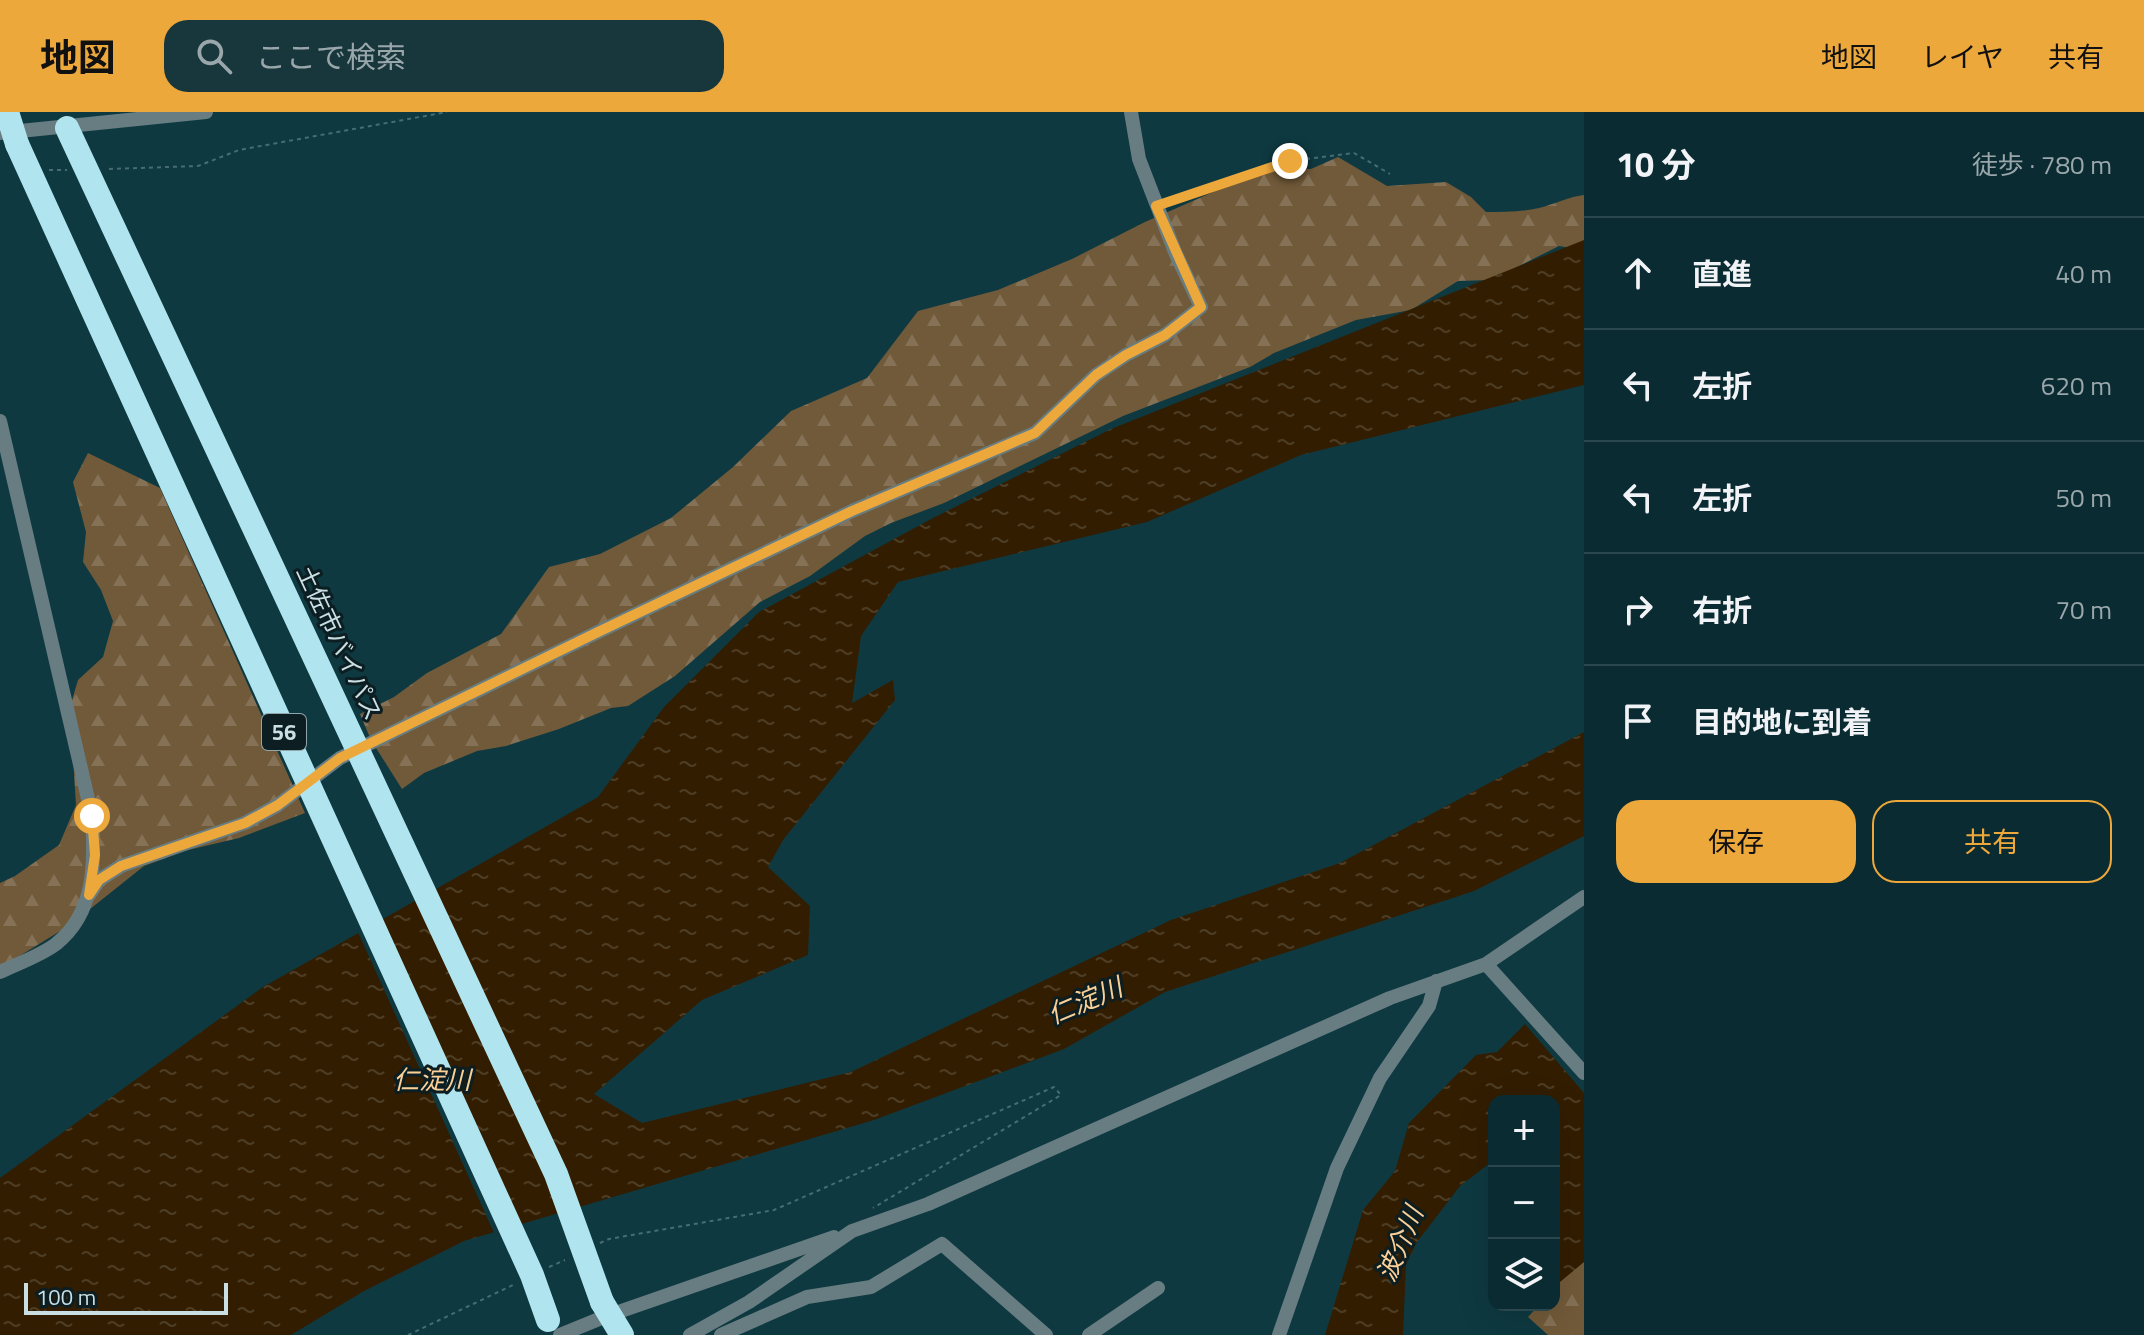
<!DOCTYPE html>
<html lang="ja">
<meta charset="utf-8">
<style>
body{margin:0;font-family:"Titillium Web","Noto Sans JP",sans-serif;background:#18373d;color:#f1f3f6}
.controls{position:absolute;right:24px;bottom:24px;display:grid;overflow:hidden;border-radius:16px;box-shadow:0 8px 32px #0002}
.controls button{width:72px;height:72px;display:grid;place-items:center;padding:0;border:0;border-bottom:2px solid #2a474d;background:#0a2b31;color:#f1f3f6;font:40px sans-serif}
.scale{position:absolute;left:24px;bottom:20px;width:204px;box-sizing:border-box;padding-left:8px;border:4px solid #cadfe4;border-top:0;font-size:22px;line-height:28px;white-space:nowrap;color:#cadfe4;-webkit-text-stroke:6px #0c1e21;paint-order:stroke}
.stop{position:absolute;width:24px;height:24px;margin:-18px;border:6px solid #eda83b;border-radius:50%;background:#fff}
.stop.end{background:#eda83b;border-color:#fff;box-shadow:0 2px 8px #0008}
.list{margin:0;padding:0;list-style:none}
h2{display:flex;justify-content:space-between;align-items:center;height:104px;margin:0;padding:0 32px;font-size:34px}
h2 small{font-size:26px;font-weight:400;color:#99a7ab}
.list li{display:grid;grid-template-columns:52px 1fr auto;gap:24px;align-items:center;box-sizing:border-box;height:112px;padding:0 32px;border-top:2px solid #2a474d}
.list b{display:block;font-size:30px;white-space:nowrap}
.list em{font-size:26px;font-style:normal;color:#99a7ab}
.actions{display:flex;gap:16px;padding:24px 32px}
.actions a{flex:1;padding:18px 0;border:2px solid #eda83b;border-radius:24px;text-align:center;font-size:28px;color:#eda83b}
.actions .main{background:#eda83b;color:#111}
.icon{flex:none;width:44px;height:44px;fill:none;stroke:currentColor;stroke-width:2;stroke-linecap:round;stroke-linejoin:round}
.map{position:relative;flex:none;width:1584px;height:1223px;overflow:hidden}
header{display:flex;align-items:center;gap:48px;box-sizing:border-box;height:112px;padding:0 40px;background:#eda83b;color:#111}
header strong{font-size:38px}
nav{display:flex;gap:44px;margin-inline-start:auto;font-size:28px}
.search{width:560px;height:72px;background:#18373d;display:flex;align-items:center;gap:20px;box-sizing:border-box;padding:0 28px;border-radius:24px;color:#99a7ab;font-size:30px}
main{display:flex}
aside{flex:1;background:#0a2b31}
.map>svg:first-child{display:block}
.forest{fill:url(#forest-firs)}
.water{fill:url(#water-ripples)}
.pier{fill:#0e3941}
.lines{fill:none;stroke-linecap:round;stroke-linejoin:round}
.path{stroke:#476c73;stroke-width:2;stroke-dasharray:4 4;stroke-linecap:butt}
.street{stroke:#687d82;stroke-width:14}
.highway{stroke:#b0e5f0;stroke-width:24}
.highway-bridge{stroke:#b0e5f0;stroke-width:24}
.route{stroke:#eda83b;stroke-width:10}
.labels{text-anchor:middle;stroke-width:6;stroke-linejoin:round;paint-order:stroke}
.shield{fill:#0c1e21;stroke:#91a5aa;stroke-width:2}
.shield-label{font-size:22px;font-weight:bold;fill:#cadfe4}
.street-label{font-size:24px;fill:#cadfe4;stroke:#0c1e21}
.water-label{font-size:26px;font-style:italic;fill:#fad098;stroke:#0c1e21}
</style>
<header>
<strong>地図</strong>
<div class="search"><svg class="icon" aria-label="search" viewBox="0 0 24 24"><circle cx="10" cy="10" r="6"/><path d="M15 15l6 6"/></svg>ここで検索</div>
<nav><a>地図</a><a>レイヤ</a><a>共有</a></nav>
</header>
<main>
<div class="map">
<svg width="1584" height="1223" viewBox="0 0 1584 1223">
<defs>
<pattern id="forest-firs" width="22" height="20" patternUnits="userSpaceOnUse" patternTransform="scale(2)"><rect width="22" height="20" fill="#715a39"/><path d="M5 1l3.5 6h-7zM16 11l3.5 6h-7z" fill="#847156"/></pattern>
<pattern id="water-ripples" width="26" height="14" patternUnits="userSpaceOnUse" patternTransform="scale(2)"><rect width="26" height="14" fill="#321d00"/><path d="M2 4q2-2 4 0t4 0M15 11q2-2 4 0t4 0" fill="none" stroke="#4e3d25"/></pattern>
</defs>
<rect width="100%" height="100%" fill="#0e3941"/>
<!-- forest -->
<path class="forest" d="M1338 45 1387 74 1446 70 1471 85 1486 100C1504 100 1521 100 1539 96 1555 92 1568 85 1584 83V138L1559 134 1491 168 1458 169 1411 198 1356 208 1274 241 1250 255 1123 304 944 391 891 411 865 424 810 464 760 490 675 564 628 594 611 596 559 617 506 634 477 639 424 661 402 677 371 628 360 602 394 585 427 561 501 522 549 455 600 442 671 406 733 355 791 299 867 266 918 199 998 178 1072 147 1145 110 1220 77 1282 57H1311Z
M88 341 160 376 305 701 239 726 188 738 144 754 70 813 0 856V771L15 764 59 733 76 693 70 595 78 568 103 545 113 509 101 478 83 450 86 420 73 370Z
M1584 1141V1223H1548L1528 1205 1539 1193H1554V1175Z"/>
<!-- water -->
<path class="water" d="M1584 128V273L1301 343 1147 410 898 470 861 524 852 591 893 568 895 588 783 728 768 755 810 794 808 843 702 888 594 982 642 1011 851 960 1171 808 1340 751 1584 620V724L1474 779 1165 880 1064 937 874 1008 464 1129 364 1179 291 1223H0V1066L263 875 598 685 664 595 759 500 933 406 1111 317Z
M1525 912 1584 981V1150L1554 1175V989H1494V1048L1460 1074 1417 1130 1406 1152 1403 1223H1325L1363 1098 1395 1059 1409 1011 1476 943 1497 940Z"/>
<!-- pier -->
<path class="pier" d="M378 806 519 1116 495 1123 357 818Z"/>
<g class="lines">
<!-- path -->
<path class="path" d="M109 57 198 54 239 38 447 0
M49 58H67
M1169 90 1290 49 1354 41 1390 62
M600 1131 609 1127 774 1098 1054 975 1061 983 873 1096
M549 1155 565 1148
M408 1223 515 1172"/>
<!-- street -->
<path class="street" d="M0 21 206 0
M0 309 92 704C95 750 96 800 56 832 40 844 19 851 0 860
M89 783 99 768 121 754 245 711 278 693 340 646 598 520 852 399 1035 321 1096 263 1126 243 1165 223 1201 195 1175 140 1139 47 1131 0
M1486 852 1584 961
M560 1223 604 1205 834 1125
M690 1223 749 1190 852 1119 928 1092 1390 886 1486 852 1584 785
M721 1223 807 1185 871 1175 942 1132 1046 1223
M1089 1223 1158 1176
M1279 1223 1337 1056 1380 966 1429 894 1436 869"/>
<!-- highway -->
<path class="highway" d="M7 0 17 32
M602 1190 622 1223"/>
<!-- highway-bridge -->
<path class="highway-bridge" d="M67 16 556 1062 602 1190
M17 32 532 1163 548 1208"/>
</g>
<g class="lines">
<!-- route -->
<path class="route" d="M92 704 95 743 89 783 99 768 121 754 245 711 278 693 340 646 598 520 852 399 1035 321 1096 263 1126 243 1165 223 1201 195 1156 94 1290 49"/>
</g>
<g class="labels">
<!-- shield labels -->
<rect class="shield" x="262" y="602" width="44" height="36" rx="6"/>
<g class="shield-label">
<text x="284" y="628">56</text>
</g>
<!-- street labels -->
<g class="street-label">
<text transform="translate(339 531) rotate(65)" y="8">土佐市バイパス</text>
</g>
<!-- water labels -->
<g class="water-label">
<text transform="translate(1085 889) rotate(-23)" y="9">仁淀川</text>
<text x="432" y="977">仁淀川</text>
<text transform="translate(1400 1132) rotate(-67)" y="9">波介川</text>
</g>
</g>
</svg>
<div class="controls">
<button>+</button>
<button>−</button>
<button><svg class="icon" aria-label="layers" viewBox="0 0 24 24"><path d="M12 4l9 5-9 5-9-5zM3 14l9 5 9-5"/></svg></button>
</div>
<div class="scale">100 m</div>
<div class="stop" style="left:92px;top:704px"></div>
<div class="stop end" style="left:1290px;top:49px"></div>
</div>
<aside>
<h2>10 分<small>徒歩 · 780 m</small></h2>
<ul class="list">
<li><svg class="icon" aria-label="ahead" viewBox="0 0 24 24"><path d="M12 20V5M6 11l6-6 6 6"/></svg><div><b>直進</b></div><em>40 m</em></li>
<li><svg class="icon" aria-label="left" viewBox="0 0 24 24"><path d="M17 20v-9H6M10 6l-5 5 5 5"/></svg><div><b>左折</b></div><em>620 m</em></li>
<li><svg class="icon" aria-label="left" viewBox="0 0 24 24"><path d="M17 20v-9H6M10 6l-5 5 5 5"/></svg><div><b>左折</b></div><em>50 m</em></li>
<li><svg class="icon" aria-label="right" viewBox="0 0 24 24"><path d="M7 20v-9h11M14 6l5 5-5 5"/></svg><div><b>右折</b></div><em>70 m</em></li>
<li><svg class="icon" aria-label="arrive" viewBox="0 0 24 24"><path d="M6 21V4h12l-3 4 3 4H6"/></svg><div><b>目的地に到着</b></div></li>
</ul>
<div class="actions"><a class="main">保存</a><a>共有</a></div>
</aside>
</main>
